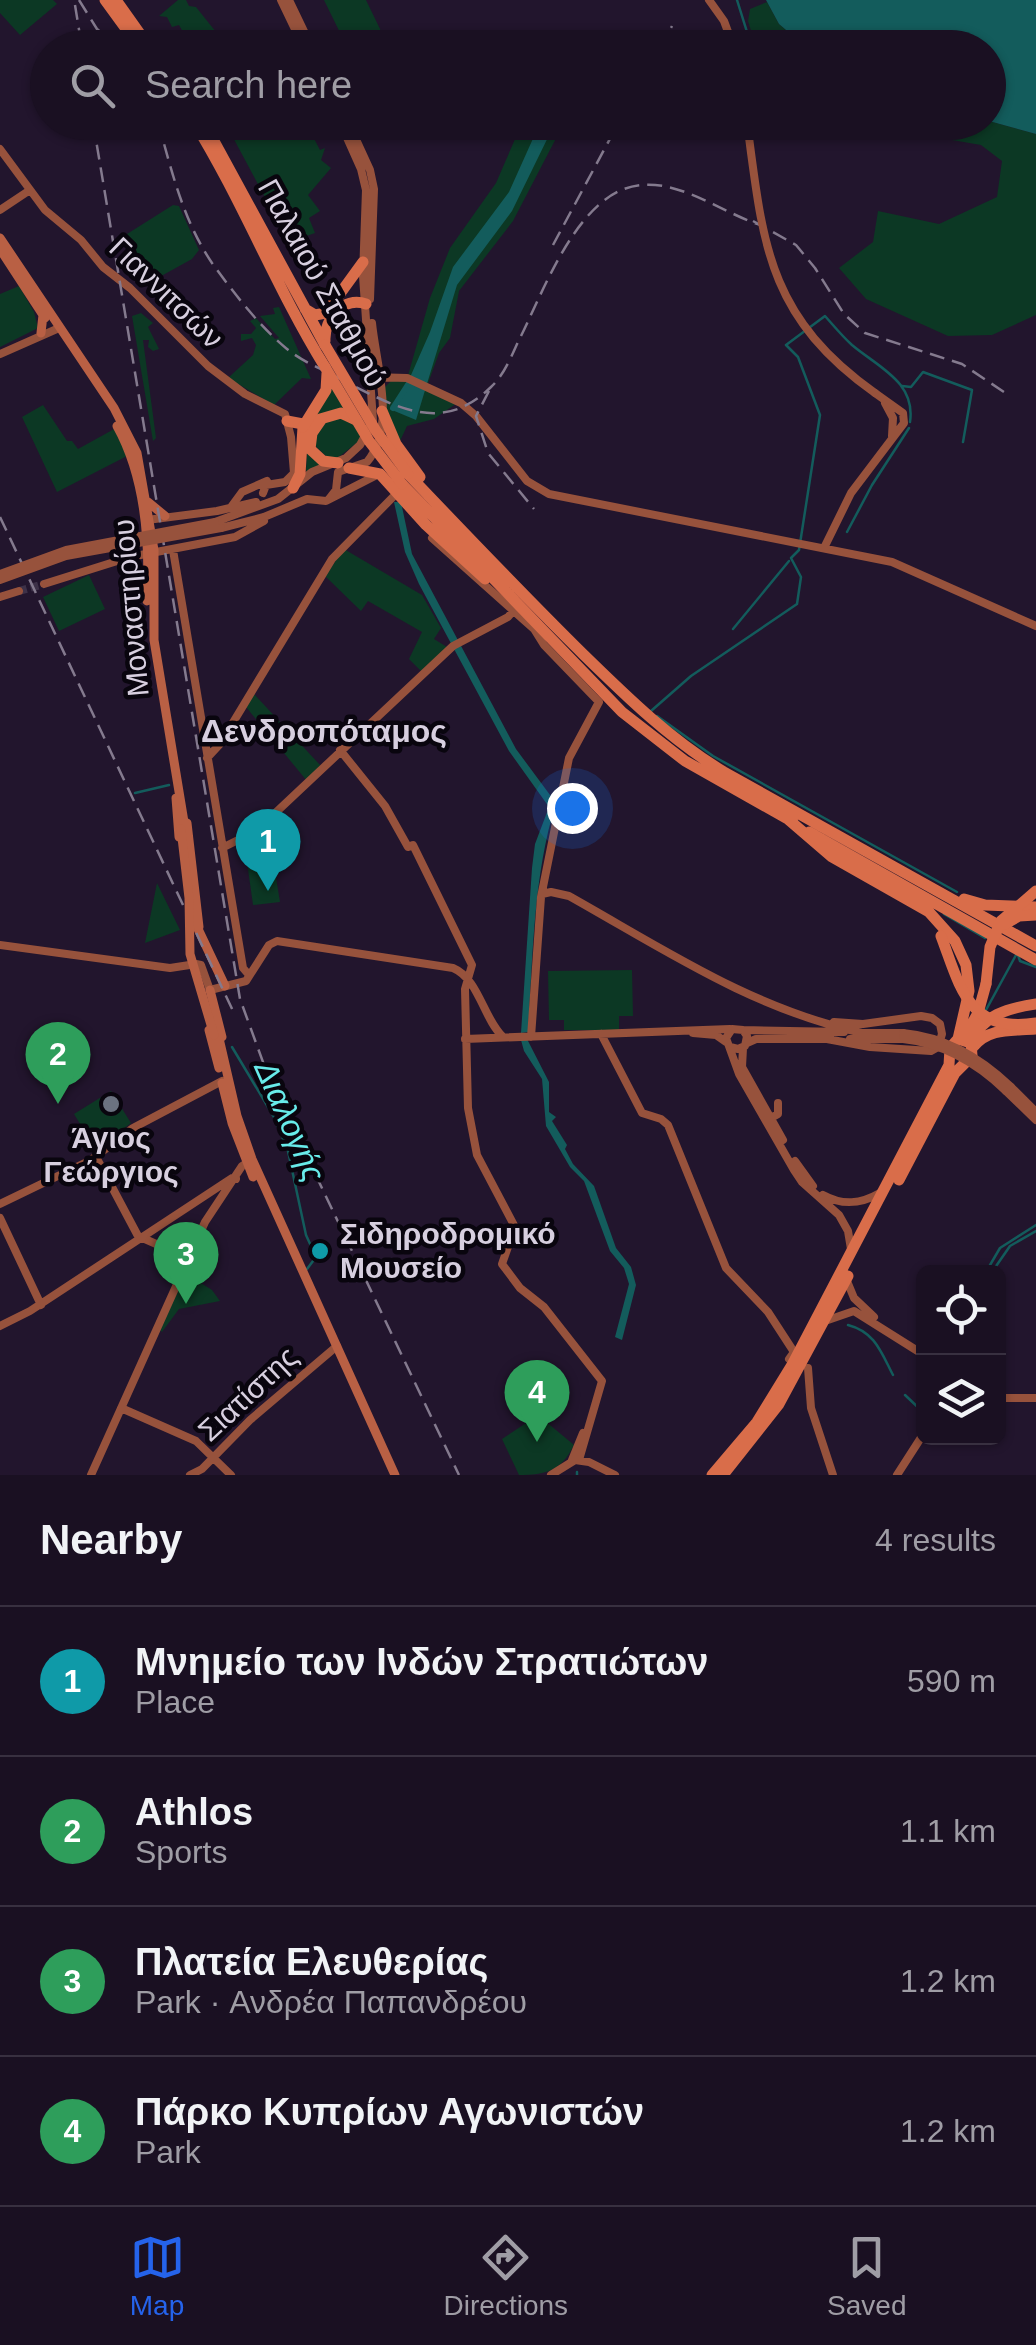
<!DOCTYPE html>
<meta charset="utf-8">
<style>
body{margin:0;font-family:Arial,sans-serif;background:#23192a;color:#f1f3f6}
.controls{position:absolute;right:30px;bottom:30px;display:grid;overflow:hidden;border-radius:15px;box-shadow:0 2px 8px #0004}
.controls button{width:90px;height:90px;display:grid;place-items:center;padding:0;border:0;border-bottom:2px solid #383040;background:#1a1022;color:#f1f3f6;font:50px sans-serif}
.you{position:absolute;left:572px;top:808px;width:35px;height:35px;margin:-25px;border:8px solid #fff;border-radius:50%;background:#1a73e8;box-shadow:0 0 0 15px #1a73e833}
.badge{display:grid;place-items:center;width:65px;height:65px;border-radius:50%;background:#2563eb;color:#fff;font-size:32px;font-weight:700}
.pin{position:absolute;translate:-50% -82px;filter:drop-shadow(0 2px 5px #0008)}
.pin::after{content:'';position:absolute;top:52px;width:35px;height:30px;background:inherit;clip-path:polygon(0 0,100% 0,50% 100%)}
.list{margin:0;padding:0;list-style:none}
h2{display:flex;justify-content:space-between;align-items:center;height:130px;margin:0;padding:0 40px;font-size:42px}
h2 small{font-size:32px;font-weight:400;color:#9f9da5}
.list li{display:grid;grid-template-columns:65px 1fr auto;gap:30px;align-items:center;box-sizing:border-box;height:150px;padding:0 40px;border-top:2px solid #383040}
.list b{display:block;font-size:38px;white-space:nowrap}
.list p{margin:0;font-size:32px;white-space:nowrap;color:#9f9da5}
.list em{font-size:32px;font-style:normal;color:#9f9da5}
.icon{flex:none;width:55px;height:55px;fill:none;stroke:currentColor;stroke-width:2;stroke-linecap:round;stroke-linejoin:round}
.map{position:relative;flex:none;width:1036px;height:1475px;overflow:hidden}
.search{position:absolute;background:#1a1022;box-shadow:0 2px 8px #0004;left:30px;right:30px;top:30px;height:110px;display:flex;align-items:center;gap:25px;box-sizing:border-box;padding:0 35px;border-radius:55px;color:#9f9da5;font-size:38px}
.sheet{height:730px;background:#1a1022}
nav{display:flex;justify-content:space-around;align-items:center;box-sizing:border-box;height:140px;border-top:2px solid #383040;background:#1a1022;font-size:28px;color:#9f9da5}
nav a{display:grid;justify-items:center;gap:5px}
nav .on{color:#2563eb}
.map>svg:first-child{display:block}
.green{fill:#0c3824}
.water{fill:#135c5c}
.lines{fill:none;stroke-linecap:round;stroke-linejoin:round}
.stream{stroke:#135c5c;stroke-width:2.5}
.river{stroke:#135c5c;stroke-width:6}
.secondary-tunnel{stroke:#3d3148;stroke-width:8;stroke-dasharray:8 4;stroke-linecap:butt}
.secondary{stroke:#97523c;stroke-width:8}
.primary{stroke:#b96044;stroke-width:9}
.highway{stroke:#d96d4a;stroke-width:11}
.rail{stroke:#847a8e;stroke-width:2.5;stroke-dasharray:15 8;stroke-linecap:butt}
.secondary-bridge{stroke:#97523c;stroke-width:8}
.primary-bridge{stroke:#b96044;stroke-width:9}
.highway-bridge{stroke:#d96d4a;stroke-width:11}
.worship-dot{fill:#6b7280;stroke:#09050e;stroke-width:4}
.culture-dot{fill:#0f9aa8;stroke:#09050e;stroke-width:4}
.labels{text-anchor:middle;stroke-width:9;stroke-linejoin:round;paint-order:stroke}
.street-label{font-size:30px;fill:#d7cfdf;stroke:#09050e}
.poi-label{font-size:30px;font-weight:bold;fill:#d7cfdf;stroke:#09050e}
.neighbourhood-label{font-size:32px;font-weight:bold;fill:#d7cfdf;stroke:#09050e}
.water-label{font-size:32px;font-style:italic;fill:#68ebea;stroke:#09050e}
</style>
<div class="map">
<svg width="1036" height="1475" viewBox="0 0 1036 1475">
<rect width="100%" height="100%" fill="#22152d"/>
<!-- green -->
<path class="green" d="M0 0H53L57 4 20 35 0 13Z
M178 0H186L189 6 196 7 228 47 182 46 183 32 179 25 172 27 167 17 159 16Z
M324 0H366L381 31 347 47Z
M767 2 779 24 806 47H756L748 21 750 9Z
M989 121 1036 134V315L992 335 948 336 866 299 839 268 873 242 878 211 939 224 997 197 1002 161 981 145 923 135 905 123Z
M242 123H306L320 150 325 148 321 160 331 168 308 195 320 211 309 218 315 233 289 242 229 130Z
M522 123H564L513 221 459 291 450 338 439 353 426 389 457 403 434 419 407 426 400 441 388 416 383 389 392 380 407 379 430 298 450 248 496 183Z
M173 205 179 206 199 250 192 259 145 285 135 279 127 234Z
M19 286 34 312 38 328 0 347V294Z
M279 307 311 379 302 378 274 405 228 378 253 355 256 345 252 338 241 341V334H251L256 328 250 321 256 318 275 339 279 338 260 316 275 314 273 308Z
M141 313 153 323 148 327 159 349 153 351 148 347 149 340H143L156 438 153 441 132 316Z
M332 386 363 438 336 459 327 457 309 440 324 463 306 473 308 426Z
M43 405 67 441H72L78 449 116 428 129 455 57 492 22 417Z
M344 549 422 595 441 628 434 639 447 647 421 671 409 659 422 632 368 601 361 611 325 576Z
M89 575 105 609 59 631 43 597Z
M254 694 321 766 307 781 246 707Z
M273 859 280 902 253 905 247 862Z
M157 883 180 930 145 943Z
M632 970 633 1016H619V1030H564V1020H549L548 971Z
M111 1091 131 1123 96 1150 74 1114Z
M185 1273 212 1290 220 1301 179 1309 162 1332 159 1329Z
M538 1415 574 1445C561 1471 546 1475 519 1475L502 1439Z"/>
<!-- water -->
<path class="water" d="M766 0H1036V134L989 121 988 48 806 47 779 24Z
M540 123H555L512 211 457 285 416 420 392 410 404 391 430 332 453 267 509 192Z
M394 502H401L412 554 516 749 553 799 555 806C533 879 533 957 528 1032L521 1033 532 868 535 844 549 807 509 751 419 584 405 552Z
M527 1039 549 1082V1112L556 1117 552 1121 567 1145 565 1149 573 1164 594 1186 616 1248 631 1267 636 1285 622 1340 615 1337 629 1284 624 1268 610 1251 584 1181 570 1167 546 1126 542 1079 524 1051 521 1040Z"/>
<g class="lines">
<!-- stream -->
<path class="stream" d="M737 0 752 48
M902 386 911 387 923 372 972 390 963 442
M847 532 872 485 909 428
M733 629 789 561
M651 711 691 676 797 604 801 577 791 558 799 550 820 415 798 357 786 345 825 316C834 326 842 336 852 345 878 367 916 382 910 422
M657 716 713 756 957 892
M135 793 169 785
M944 914 985 938
M1018 955 1020 961 1036 967
M986 1010 1016 955
M232 1047 274 1117 288 1151 306 1235 316 1257 307 1269
M986 1272 1000 1248 1036 1225
M992 1272 1010 1246 1036 1231
M848 1325C875 1332 881 1352 893 1375
M905 1395 924 1413
M577 1472V1475"/>
<!-- river -->
<path class="river" d="M393 408 411 380"/>
<!-- secondary-tunnel -->
<path class="secondary-tunnel" d="M19 591 44 584"/>
<!-- secondary -->
<path class="secondary" d="M281 0 304 48
M289 0 312 48
M709 0 724 21 734 48
M348 122 370 170 374 189 370 299
M0 149 45 210 81 240 103 267 130 288 208 366 245 394 285 414 291 437 294 473 285 482 266 485 263 493
M0 210 30 190
M0 354 59 328
M371 377 407 378 461 403 476 416 527 481 549 494 892 562 1036 626
M885 403 893 418 892 436
M329 499 336 490 338 472 367 462C397 426 376 365 372 323
M231 507 242 492 267 481
M147 520 217 511 256 502
M215 522 278 499 312 472 346 458 360 445 373 421 363 276 366 190 361 169 340 122
M221 528 264 517 307 499 326 501 375 476
M432 538 534 629 544 645 599 702 569 758 541 897 531 1037
M824 548 851 493 904 423 903 413 875 393
M173 550 243 968 249 975
M130 557 235 537 264 521
M44 584 130 557
M0 597 19 591
M340 750 385 806 408 847 413 845 472 965 465 989 468 1108 477 1155 515 1227 502 1264 520 1288 544 1307 602 1381 579 1460
M207 758 220 744 332 559 394 496
M222 848 256 831 453 646 508 617 514 610
M542 894 551 892 569 896C667 951 751 1008 862 1033
M0 945 170 968 196 964
M196 964 201 965 210 990 246 981 269 945 277 941 453 968C479 979 483 1018 503 1037
M743 1030 844 1032
M693 1033 716 1035 726 1042
M858 1033H903
M601 1034 642 1113 661 1119 668 1125 726 1268 768 1312 794 1352 789 1359
M465 1039 730 1029
M827 1039 870 1047 931 1051 938 1047 942 1034 940 1024 932 1018 921 1016 863 1024 834 1022
M850 1039H903
M747 1043 756 1039H831
M730 1047 738 1049 745 1046 747 1036 743 1030 732 1029 726 1038 739 1074 794 1170 802 1182 839 1215 848 1231 851 1249
M743 1048 742 1067 783 1140
M1011 1087 1036 1112
M1006 1091 1036 1120
M771 1118 778 1114V1103
M96 1157 138 1236 188 1258
M795 1161 813 1186
M823 1195C843 1206 861 1204 880 1193
M0 1204 91 1160 133 1128 222 1081
M0 1218 41 1305
M847 1281 854 1298 874 1317
M825 1321 854 1311 924 1355
M0 1326 30 1311 232 1178 236 1179
M808 1368 811 1408 833 1475
M998 1398H1036
M121 1408 196 1441 231 1475
M572 1460 583 1433
M91 1475 205 1222 242 1166 251 1160
M190 1475 202 1469 250 1420 337 1346
M551 1475 575 1460 589 1462 615 1475
M897 1475 924 1433"/>
<!-- primary -->
<path class="primary" d="M0 238 114 408 137 453 154 550V640L185 828
M0 249 45 318
M41 333 43 315
M117 426C146 478 150 544 147 601
M148 502 165 516
M176 798 179 837
M187 823 199 927
M190 912 225 986
M210 990 222 1037
M209 1030 219 1068
M218 1034 237 1116 252 1159 395 1475
M222 1083 232 1123 253 1177"/>
<!-- highway -->
<path class="highway" d="M105 0 140 48
M116 0 150 48
M194 122C243 201 276 288 325 367
M215 143 325 345
M305 309 315 315 326 313 363 262
M325 341C324 319 343 296 366 304
M382 411 396 444 420 477
M321 420 312 433 310 449 323 461 338 463
M287 421 303 424 341 413 356 420
M349 468 380 474 426 525 485 579
M408 474C466 535 524 596 584 655 628 698 671 740 724 772L1036 946
M402 484 622 712 685 761 793 822
M293 488 300 474 303 427
M809 832 1036 960
M964 899 985 905 1036 907
M965 1036 978 1013 986 984
M971 1043C982 1015 1008 1008 1036 1004
M973 1047C989 1027 1012 1031 1036 1029
M899 1180 955 1073 972 1056 971 1043 958 1039
M712 1475 757 1422 792 1365 949 1065 950 1048 958 1039 969 991 966 965 955 941 929 912 832 857 789 820
M723 1475 779 1404 848 1276"/>
<!-- rail -->
<path class="rail" d="M79 0 97 29 119 48
M75 5 82 48
M660 48 672 26
M93 122 240 999 267 1073 459 1475
M158 122C172 172 183 220 212 263 233 292 259 326 287 349 304 363 327 371 346 382 396 407 442 435 491 387 504 375 511 357 518 342 542 295 572 209 624 189 672 171 721 214 766 227
M753 221 796 245 815 268 844 314 865 333 962 364 1007 394
M553 245 619 122
M489 391 476 416 488 453 534 509
M0 517 234 1013"/>
<!-- secondary-bridge -->
<path class="secondary-bridge" d="M747 122C763 244 767 316 875 393
M0 574 66 550 215 522
M0 580 66 556 221 528
M903 1033C945 1037 981 1058 1011 1087
M903 1039C943 1043 978 1064 1006 1091"/>
<!-- primary-bridge -->
<path class="primary-bridge" d="M181 829 189 898 190 954 214 1035"/>
<!-- highway-bridge -->
<path class="highway-bridge" d="M325 345 376 431 408 474
M325 367 369 441 402 484
M303 427 326 390 327 373
M1005 924 1019 916 1036 915
M941 936C960 986 968 1034 1036 1023
M986 984 990 947 1001 921 1036 891"/>
</g>
<!-- markers -->
<circle class="worship-dot" cx="111" cy="1104" r="10"/>
<circle class="culture-dot" cx="320" cy="1251" r="10"/>
<g class="labels">
<!-- street labels -->
<g class="street-label">
<text transform="translate(322 283) rotate(61)" y="10">Παλαιού Σταθμού</text>
<text transform="translate(166 293) rotate(44)" y="10">Γιαννιτσών</text>
<text transform="translate(131 608) rotate(-95)" y="10">Μοναστηρίου</text>
<text transform="translate(248 1394) rotate(-43)" y="10">Σιατίστης</text>
</g>
<!-- poi labels -->
<g class="poi-label">
<text x="111" y="1148">Άγιος<tspan x="111" dy="34">Γεώργιος</tspan></text>
<text x="340" y="1244" text-anchor="start">Σιδηροδρομικό<tspan x="340" dy="34">Μουσείο</tspan></text>
</g>
<!-- neighbourhood labels -->
<g class="neighbourhood-label">
<text x="324" y="742">Δενδροπόταμος</text>
</g>
<!-- water labels -->
<g class="water-label">
<text transform="translate(290 1121) rotate(66)" y="11">Διαλογής</text>
</g>
</g>
</svg>
<div class="controls">
<button><svg class="icon" aria-label="locate" viewBox="0 0 24 24"><circle cx="12" cy="12" r="6"/><path d="M12 2v4M12 18v4M2 12h4M18 12h4"/></svg></button>
<button><svg class="icon" aria-label="layers" viewBox="0 0 24 24"><path d="M12 4l9 5-9 5-9-5zM3 14l9 5 9-5"/></svg></button>
</div>
<div class="you"></div>
<div class="pin badge" style="left:268px;top:891px;background:#0f9aa8">1</div>
<div class="pin badge" style="left:58px;top:1104px;background:#2e9e5b">2</div>
<div class="pin badge" style="left:186px;top:1304px;background:#2e9e5b">3</div>
<div class="pin badge" style="left:537px;top:1442px;background:#2e9e5b">4</div>
<div class="search"><svg class="icon" aria-label="search" viewBox="0 0 24 24"><circle cx="10" cy="10" r="6"/><path d="M15 15l6 6"/></svg>Search here</div>
</div>
<section class="sheet">
<h2>Nearby<small>4 results</small></h2>
<ul class="list">
<li><span class="badge" style="background:#0f9aa8">1</span><div><b>Μνημείο των Ινδών Στρατιώτων</b><p>Place</p></div><em>590 m</em></li>
<li><span class="badge" style="background:#2e9e5b">2</span><div><b>Athlos</b><p>Sports</p></div><em>1.1 km</em></li>
<li><span class="badge" style="background:#2e9e5b">3</span><div><b>Πλατεία Ελευθερίας</b><p>Park · Ανδρέα Παπανδρέου</p></div><em>1.2 km</em></li>
<li><span class="badge" style="background:#2e9e5b">4</span><div><b>Πάρκο Κυπρίων Αγωνιστών</b><p>Park</p></div><em>1.2 km</em></li>
</ul>
</section>
<nav>
<a class="on"><svg class="icon" aria-label="map" viewBox="0 0 24 24"><path d="M3 6l6-2 6 2 6-2v14l-6 2-6-2-6 2zM9 4v14M15 6v14"/></svg>Map</a>
<a><svg class="icon" aria-label="directions" viewBox="0 0 24 24"><path d="M12 3l9 9-9 9-9-9zM9 14v-3h6M13 9l2 2-2 2"/></svg>Directions</a>
<a><svg class="icon" aria-label="saved" viewBox="0 0 24 24"><path d="M7 4h10v16l-5-4-5 4z"/></svg>Saved</a>
</nav>
